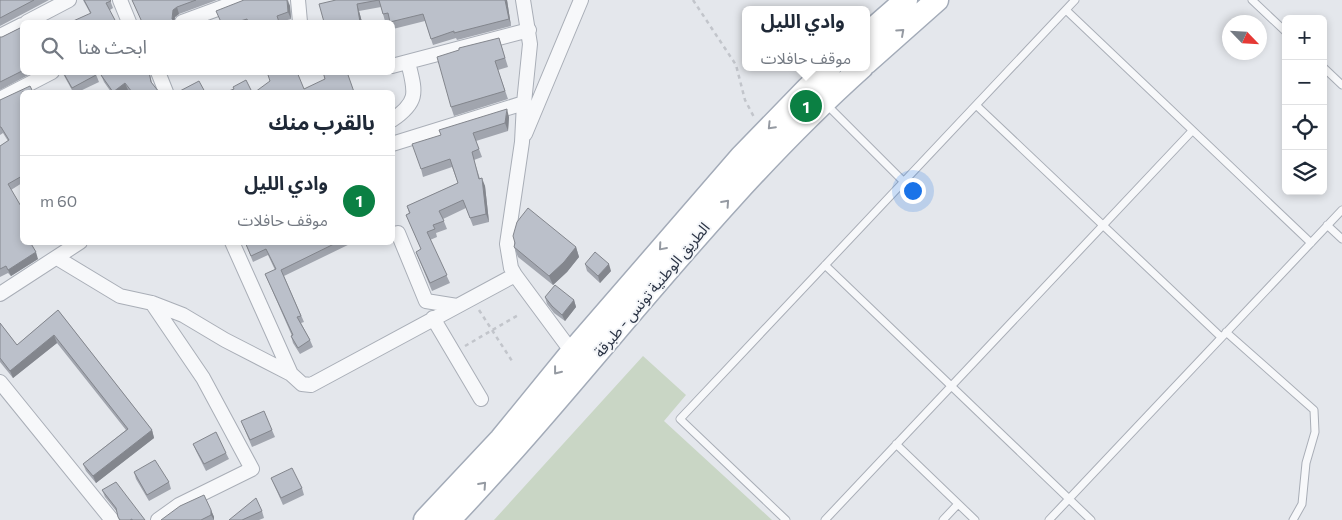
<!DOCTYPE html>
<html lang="ar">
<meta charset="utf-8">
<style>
body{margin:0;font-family:Commissioner,"Noto Sans Arabic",sans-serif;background:#f6f6f7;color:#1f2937;direction:rtl}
.controls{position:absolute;right:15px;top:15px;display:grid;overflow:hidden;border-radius:8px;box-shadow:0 2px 8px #0003}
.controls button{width:45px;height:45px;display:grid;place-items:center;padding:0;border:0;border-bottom:1px solid #e0e1e3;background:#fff;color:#1f2937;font:25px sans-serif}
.compass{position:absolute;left:1222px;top:15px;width:45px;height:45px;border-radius:50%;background:#fff;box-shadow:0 2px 8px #0003;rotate:115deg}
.you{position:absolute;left:912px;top:190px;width:18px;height:18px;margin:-12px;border:4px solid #fff;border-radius:50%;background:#1a73e8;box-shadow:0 0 0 8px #1a73e833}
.badge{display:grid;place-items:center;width:32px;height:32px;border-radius:50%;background:#0b8043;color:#fff;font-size:16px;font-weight:700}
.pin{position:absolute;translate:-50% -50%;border:2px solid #fff;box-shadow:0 1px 5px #0006}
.popup{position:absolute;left:742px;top:6px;width:128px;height:65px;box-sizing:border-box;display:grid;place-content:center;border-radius:8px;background:#fff;filter:drop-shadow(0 1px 4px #0005);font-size:16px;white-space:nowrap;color:#747a83}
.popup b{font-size:19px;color:#1f2937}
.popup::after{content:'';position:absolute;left:50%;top:100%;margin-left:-10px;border:10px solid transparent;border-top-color:#fff}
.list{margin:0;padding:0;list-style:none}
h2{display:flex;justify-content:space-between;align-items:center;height:65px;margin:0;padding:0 20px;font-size:21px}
h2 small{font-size:16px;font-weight:400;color:#747a83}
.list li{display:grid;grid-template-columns:32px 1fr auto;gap:15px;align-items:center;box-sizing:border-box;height:90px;padding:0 20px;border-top:1px solid #e0e1e3}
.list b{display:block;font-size:19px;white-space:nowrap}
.list p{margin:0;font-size:16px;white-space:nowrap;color:#747a83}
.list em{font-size:16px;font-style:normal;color:#747a83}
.icon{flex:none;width:28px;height:28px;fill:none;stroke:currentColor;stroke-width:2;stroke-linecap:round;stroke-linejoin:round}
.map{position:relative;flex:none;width:1342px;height:520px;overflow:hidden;direction:ltr}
.search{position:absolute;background:#fff;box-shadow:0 2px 8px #0003;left:20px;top:20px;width:375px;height:55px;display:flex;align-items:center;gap:12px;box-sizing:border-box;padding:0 18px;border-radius:8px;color:#747a83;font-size:19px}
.panel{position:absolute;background:#fff;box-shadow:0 2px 8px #0003;left:20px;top:90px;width:375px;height:155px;border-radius:8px;direction:rtl}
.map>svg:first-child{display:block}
.green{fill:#c9d6c5}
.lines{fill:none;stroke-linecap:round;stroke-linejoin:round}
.lane-casing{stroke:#a9aeb7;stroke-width:9}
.street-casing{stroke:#a9aeb7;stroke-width:16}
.primary-casing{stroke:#a3abb8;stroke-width:25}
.path{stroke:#c2c5cb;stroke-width:2.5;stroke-dasharray:4 4;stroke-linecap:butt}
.lane{stroke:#f7f8fa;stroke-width:7}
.street{stroke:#f7f8fa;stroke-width:14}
.primary{stroke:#fff;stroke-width:22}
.wall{fill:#a1a5ae}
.shaded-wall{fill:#83868d}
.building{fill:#bbc0ca;stroke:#83868d}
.oneway{stroke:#959aa2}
.labels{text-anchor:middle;stroke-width:4;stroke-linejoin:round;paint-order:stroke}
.street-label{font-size:15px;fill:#2b3445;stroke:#f4f6f9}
</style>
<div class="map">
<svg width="1342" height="520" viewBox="0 0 1342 520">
<rect width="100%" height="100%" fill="#e4e7ec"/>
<!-- green -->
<path class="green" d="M643 356 686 395 664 421 772 520H494Z"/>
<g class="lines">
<!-- lane casing -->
<g class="lane-casing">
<path id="lane" d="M1252 0 1286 32
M1066 10 1311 243
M1323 67 1342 85
M827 105 904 182
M976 105 1221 337
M1327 225 1342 239
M825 265 1091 520
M1226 332 1314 410 1315 432 1306 463 1302 504 1293 520
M896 444 975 520
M786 520 680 419 1075 0
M825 520 1192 131
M943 520 958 504
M1049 520 1342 210"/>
</g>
<!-- street casing -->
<g class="street-casing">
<path id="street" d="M120 0 129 22
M298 0 300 22
M523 0 530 44 524 103 522 142 507 244 511 268 515 275 572 352
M27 22 69 0
M182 22 242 0
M0 36 22 25
M392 66 529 30
M158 72 166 92
M0 99 52 72
M392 120C420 101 415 91 408 62
M525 134 581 0
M392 144 524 103
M398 233 426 301 457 306
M232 242 291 374 302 384 311 385 515 275
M57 258 120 296 152 303 183 315 225 340 291 374
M0 294 80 242
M152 303 203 378 252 469 179 505 158 520
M433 318 481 399
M0 382 112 520"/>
</g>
<!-- primary casing -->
<g class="primary-casing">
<path id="primary" d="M866 35 906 0
M866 63 937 0
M425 520 501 439 572 352 741 157 808 88 830 67
M449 520C590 372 709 204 862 67"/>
</g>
<!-- path -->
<path class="path" d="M693 0 736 65 745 100 754 117
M479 310 512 361
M465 346 520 314"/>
<!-- lane -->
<use href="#lane" class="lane"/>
<!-- street -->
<use href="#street" class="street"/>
<!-- primary -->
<use href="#primary" class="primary"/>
</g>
<!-- wall -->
<path class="wall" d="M0 0H49L0 26Z
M83 0H110L113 8 110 10 90 13Z
M132 0H217L179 14 175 17V21L176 22H142Z
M288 0 290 6 291 19 280 22H221Z
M336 0H507L511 26 457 40 456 38 433 45 425 21 393 29 392 22H390V20L385 21 381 7 359 11 362 22H324Z
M22 27V72H34L0 90V37H2Z
M499 38 508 67 498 70 508 99 454 116 451 107Z
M62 72H95L99 82 78 92H73Z
M101 75H150L152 83 159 92H129L128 90 124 92H111L104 82Z
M22 92V183L11 190 22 242 38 259 11 276 8 273 0 277V146L8 141 3 133 0 135V100Z
M509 117 508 131 476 141 482 157 474 160 480 179 485 186 489 222 473 226 466 208 443 219 447 229 436 233 437 237 430 240 450 283 432 291 416 252 421 249 406 215 409 213 407 206 458 183 452 167 423 177 421 169 441 135Z
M245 242H354L284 276 304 322 301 323 310 340 313 347 300 354 293 343 291 336H292L265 274 275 270 268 255 253 262Z
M514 247H576L579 257 567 272 553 285 518 257Z
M585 264 611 271 600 283 587 271Z
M545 297 574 300 576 307 565 321 554 313 547 304Z
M58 310 152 430 154 438 96 483 86 471 83 464 126 430 57 343 13 378 0 362V323L17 345Z
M241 421 272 430 275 437 252 447Z
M193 444 226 453 229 459 206 471 196 451Z
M134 472 169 482 171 489 149 501 136 479Z
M271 478 302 488 304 495 283 505Z
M102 490 145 520H119L117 512 105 497Z
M211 510 214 517V520H161Z
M262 511 264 518 259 520H229Z"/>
<!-- shaded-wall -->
<path class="shaded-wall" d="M287 0 290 6 291 19 288 12Z
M505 0H507L511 26 509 19Z
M357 4 359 11 362 22H360Z
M177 7 179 14 175 17 174 22 172 19 173 10Z
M125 83 128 90 124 92H113Z
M507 109 509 117 508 131 505 123Z
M482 178 485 186 489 222 486 214Z
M576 247 579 257 567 272 553 285 549 276Z
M36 252 38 259 11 276 8 270Z
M609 264 611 271 600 283 598 276Z
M574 300 576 307 565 321 562 315Z
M54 335 57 343 13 378 10 371Z
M152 430 154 438 96 483 93 476Z
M211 510 214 517V520L211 515Z"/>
<!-- building -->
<path class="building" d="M0 0H34L0 18Z
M84 0H110L111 1 106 3 116 22H71L91 13Z
M132 0H196L177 7 173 10 172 19 176 22H142Z
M244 0H287L288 12 277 16 279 22H248L247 19 237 22H221L216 11Z
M336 0H379L357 4 360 22H324L319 4Z
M379 0H505L509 19 454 33V31L431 39 423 14 390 22 388 13 383 14Z
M22 27V71L0 82V37H2Z
M499 38 505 58 495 61 505 91 451 107 437 57 459 50V48Z
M63 72H95L96 75 72 88Z
M104 72H149L151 82 159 92H132L125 83 113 92 101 75Z
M267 72H297L304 89 325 79 323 72H347L354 92H255L270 81Z
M246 80 252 92H226L234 89 233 87Z
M199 81 205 92H178Z
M30 86 33 92H22V176L8 184 22 208V242H30L36 252 8 270 6 266 0 269V146L9 140 1 127H0V100Z
M507 109 505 123 473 133 479 149 472 152 479 179 482 178 486 214 470 218 463 200 439 211 444 221 433 225 435 229 427 232 447 275 430 283 416 252 421 249 406 215 410 213 407 206 458 183 450 159 421 169 412 144 441 135 439 130Z
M528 208 576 247 564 262 549 276 514 247 515 243 513 236 517 222Z
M245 242H338L281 270 301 316 297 317 310 340 298 348 291 336 293 335 265 274 276 269 266 249 251 256Z
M595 252 609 264 598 276 585 264Z
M555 285 574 300 562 315 552 306 545 297Z
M58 310 152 430 93 476 83 464 128 429 54 335 10 371 0 358V323L17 345Z
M264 411 272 430 250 440 241 421Z
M216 432 226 453 204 464 193 444Z
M155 460 169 482 147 495 134 472Z
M292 468 302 488 281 498 271 478Z
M116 482 145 520H132V519L130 520H120L118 517 116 508 102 490Z
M204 495 211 510V515L201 520H161L180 506Z
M256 498 262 511 242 520H229Z"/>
<!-- one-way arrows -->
<defs><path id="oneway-chevron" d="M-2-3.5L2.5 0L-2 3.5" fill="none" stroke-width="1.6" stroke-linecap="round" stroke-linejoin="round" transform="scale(1.25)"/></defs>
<g class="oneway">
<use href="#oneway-chevron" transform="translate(901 32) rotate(-42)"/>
<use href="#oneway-chevron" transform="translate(771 126) rotate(134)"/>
<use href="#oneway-chevron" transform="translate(726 203) rotate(-48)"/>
<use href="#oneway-chevron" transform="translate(662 247) rotate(131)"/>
<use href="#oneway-chevron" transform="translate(557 371) rotate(128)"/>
<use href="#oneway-chevron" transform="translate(483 485) rotate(-48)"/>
</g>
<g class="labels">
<!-- street labels -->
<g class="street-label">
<text transform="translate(652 290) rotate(-50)" y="5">الطريق الوطنية تونس - طبرقة</text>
</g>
</g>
</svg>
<div class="controls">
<button>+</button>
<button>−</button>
<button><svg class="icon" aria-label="locate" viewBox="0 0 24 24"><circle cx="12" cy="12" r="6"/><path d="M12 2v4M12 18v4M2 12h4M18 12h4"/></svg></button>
<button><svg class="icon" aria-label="layers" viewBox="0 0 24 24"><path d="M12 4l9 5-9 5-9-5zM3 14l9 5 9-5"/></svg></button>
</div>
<svg class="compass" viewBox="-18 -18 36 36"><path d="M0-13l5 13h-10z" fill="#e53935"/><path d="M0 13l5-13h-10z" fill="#747a83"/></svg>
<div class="you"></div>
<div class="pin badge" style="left:806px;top:106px">1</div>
<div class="popup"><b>وادي الليل</b>موقف حافلات</div>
<div class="search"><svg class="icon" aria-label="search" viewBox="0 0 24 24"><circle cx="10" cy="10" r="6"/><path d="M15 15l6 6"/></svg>ابحث هنا</div>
<section class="panel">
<h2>بالقرب منك<small></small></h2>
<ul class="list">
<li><span class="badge">1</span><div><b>وادي الليل</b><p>موقف حافلات</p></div><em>60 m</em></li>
</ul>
</section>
</div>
